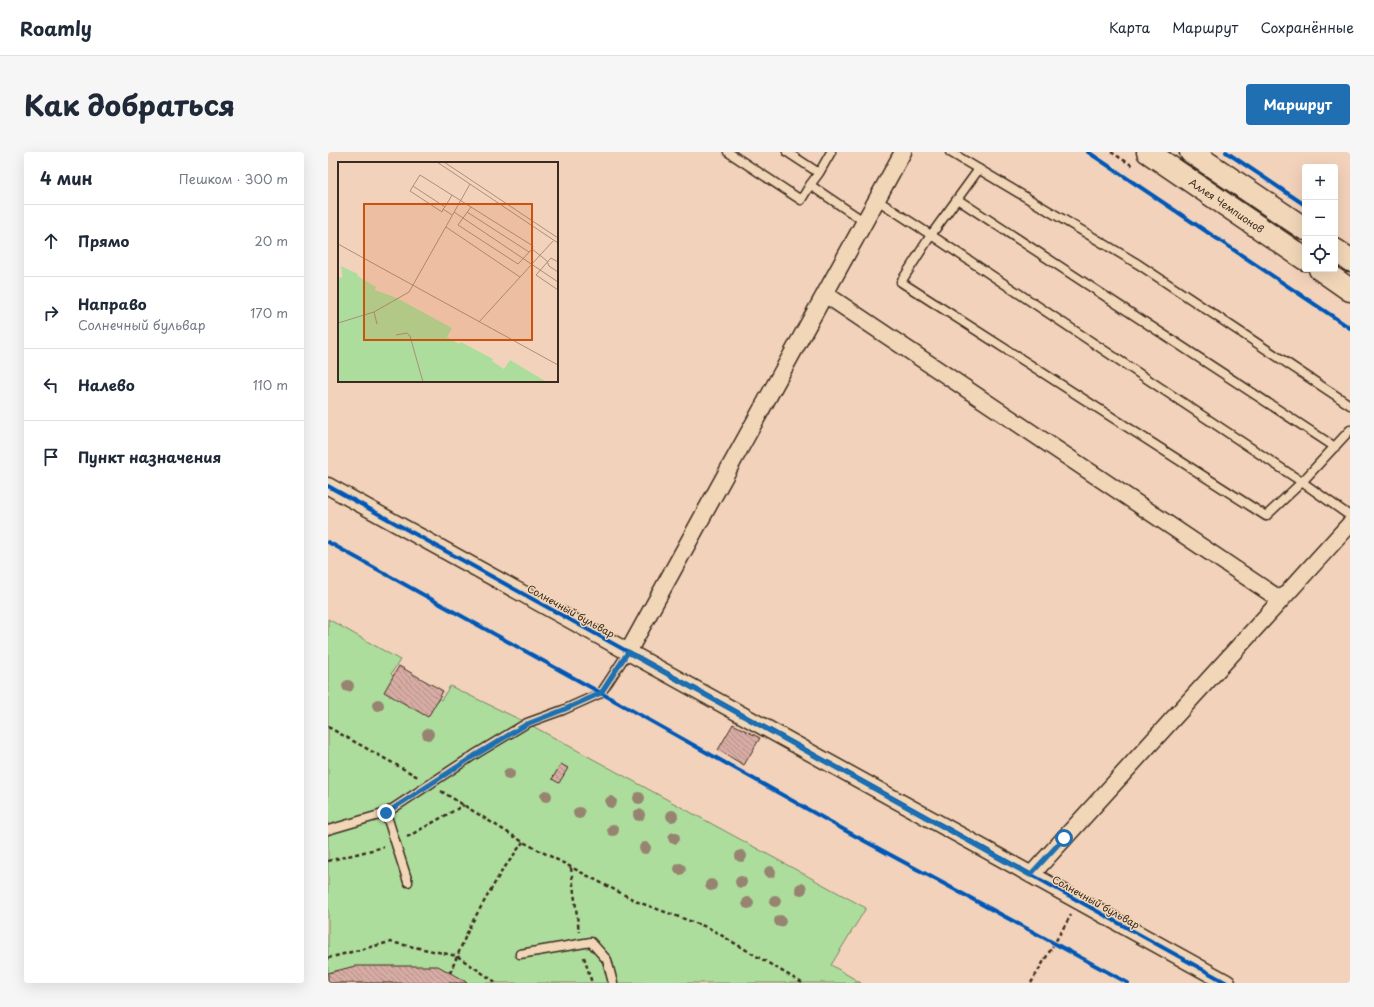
<!DOCTYPE html>
<html lang="ru">
<meta charset="utf-8">
<style>
body{margin:0;font-family:"Playpen Sans",sans-serif;background:#f6f6f7;color:#1f2937}
.controls{position:absolute;right:12px;top:12px;display:grid;overflow:hidden;border-radius:4px;box-shadow:0 4px 16px #0002}
.controls button{width:36px;height:36px;display:grid;place-items:center;padding:0;border:0;border-bottom:1px solid #e0e1e3;background:#fff;color:#1f2937;font:20px sans-serif}
.stop{position:absolute;width:12px;height:12px;margin:-9px;border:3px solid #1f6fb2;border-radius:50%;background:#fff}
.stop.end{background:#1f6fb2;border-color:#fff;box-shadow:0 1px 4px #0008}
.list{margin:0;padding:0;list-style:none}
h2{display:flex;justify-content:space-between;align-items:center;height:52px;margin:0;padding:0 16px;font-size:17px}
h2 small{font-size:13px;font-weight:400;color:#747a83}
.list li{display:grid;grid-template-columns:26px 1fr auto;gap:12px;align-items:center;box-sizing:border-box;height:72px;padding:0 16px;border-top:1px solid #e0e1e3}
.list b{display:block;font-size:15px;white-space:nowrap}
.list p{margin:0;font-size:13px;white-space:nowrap;color:#747a83}
.list em{font-size:13px;font-style:normal;color:#747a83}
.icon{flex:none;width:22px;height:22px;fill:none;stroke:currentColor;stroke-width:2;stroke-linecap:round;stroke-linejoin:round}
.map{position:relative;flex:none;width:1022px;height:831px;overflow:hidden;border-radius:4px}
header{display:flex;align-items:center;gap:24px;box-sizing:border-box;height:56px;padding:0 20px;background:#fff;border-bottom:1px solid #e0e1e3}
header strong{font-size:19px}
nav{display:flex;gap:22px;margin-inline-start:auto;font-size:14px}
.intro{display:flex;align-items:center;justify-content:space-between;box-sizing:border-box;height:96px;padding:0 24px}
h1{margin:0;font-size:28px}
.button{padding:10px 18px;border-radius:4px;background:#1f6fb2;color:#fff;font-size:14px;font-weight:700}
main{display:flex;gap:24px;padding:0 24px}
aside{flex:1;background:#fff;border-radius:4px;box-shadow:0 4px 16px #0002}
.map>svg:first-child{display:block}
.garden{fill:#addd9d;stroke:#74845e}
.building{fill:url(#building-back-hatch);stroke:#3b2a1e}
.lines{fill:none;stroke-linecap:round;stroke-linejoin:round}
.lane-casing{stroke:#3b2a1e;stroke-width:11}
.street-casing{stroke:#3b2a1e;stroke-width:19}
.secondary-casing{stroke:#3b2a1e;stroke-width:25}
.path{stroke:#3b2a1e;stroke-width:2.5;stroke-dasharray:4 3;stroke-linecap:butt}
.lane{stroke:#f1d6b8;stroke-width:8}
.street{stroke:#f1d6b8;stroke-width:16}
.secondary{stroke:#f1d6b8;stroke-width:22}
.cycleway-casing{stroke:#f1d6b8;stroke-width:6}
.cycleway{stroke:#0057b8;stroke-width:4}
.tree{fill:#97846f}
.route{stroke:#1f6fb2;stroke-width:5}
.labels{text-anchor:middle;stroke-width:3;stroke-linejoin:round;paint-order:stroke}
.street-label{font-size:10px;fill:#3b2a1e;stroke:#f1d6b8}
.inset-road{fill:none;stroke:#a98f7c;stroke-width:1}
.view{fill:#ce520f;fill-opacity:0.15;stroke:#ce520f;stroke-width:2}
.inset-edge{fill:none;stroke:#3b2a1e;stroke-width:2}
</style>
<header>
<strong>Roamly</strong>
<nav><a>Карта</a><a>Маршрут</a><a>Сохранённые</a></nav>
</header>
<div class="intro"><h1>Как добраться</h1><a class="button">Маршрут</a></div>
<main>
<aside>
<h2>4 мин<small>Пешком · 300 m</small></h2>
<ul class="list">
<li><svg class="icon" aria-label="ahead" viewBox="0 0 24 24"><path d="M12 20V5M6 11l6-6 6 6"/></svg><div><b>Прямо</b></div><em>20 m</em></li>
<li><svg class="icon" aria-label="right" viewBox="0 0 24 24"><path d="M7 20v-9h11M14 6l5 5-5 5"/></svg><div><b>Направо</b><p>Солнечный бульвар</p></div><em>170 m</em></li>
<li><svg class="icon" aria-label="left" viewBox="0 0 24 24"><path d="M17 20v-9H6M10 6l-5 5 5 5"/></svg><div><b>Налево</b></div><em>110 m</em></li>
<li><svg class="icon" aria-label="arrive" viewBox="0 0 24 24"><path d="M6 21V4h12l-3 4 3 4H6"/></svg><div><b>Пункт назначения</b></div></li>
</ul>
</aside>
<div class="map">
<svg width="1022" height="831" viewBox="0 0 1022 831">
<defs>
<pattern id="building-back-hatch" width="6" height="6" patternUnits="userSpaceOnUse"><rect width="6" height="6" fill="#d7aca4"/><path d="M-1 5l2 2M0 0l6 6M5-1l2 2" fill="none" stroke="#b08c85"/></pattern>
</defs>
<rect width="100%" height="100%" fill="#f3d2bb"/>
<filter id="ink" filterUnits="userSpaceOnUse"><feTurbulence type="fractalNoise" baseFrequency=".025" numOctaves="2"/><feDisplacementMap in="SourceGraphic" scale="8" xChannelSelector="R" yChannelSelector="G"/><feConvolveMatrix kernelMatrix="1 2 1 2 8 2 1 2 1" color-interpolation-filters="sRGB"/></filter>
<g filter="url(#ink)">
<!-- garden -->
<path class="garden" d="M0 467 72 508 63 522 65 524 113 548 122 534 199 571 538 756 503 813 533 831H0Z"/>
<!-- building -->
<path class="building" d="M71 514 115 539 100 565 56 540Z
M405 572 432 586 416 613 390 598Z
M233 612 240 616 231 631 224 627Z
M27 814H110L140 831H0V821Z"/>
<g class="lines">
<!-- lane casing -->
<g class="lane-casing">
<path id="lane" d="M400 0 473 48 482 33
M459 0 491 21 482 33 537 70
M622 0 810 112 1022 253
M651 17 603 83 974 330 1022 364
M491 21 503 0
M629 47 1007 295
M549 48 603 83 573 130 938 364 974 330 1022 278
M58 661 80 730
M0 678 58 661 146 603 199 571 235 558 273 541 300 500
M192 802 263 790 279 808 285 831"/>
</g>
<!-- street casing -->
<g class="street-casing">
<path id="street" d="M497 142 953 448
M0 334 899 831
M300 500 575 0
M703 723 1022 372"/>
</g>
<!-- secondary casing -->
<g class="secondary-casing">
<g id="secondary">
<path id="s1" d="M820 0 977 107"/>
<path d="M863 0 977 77"/>
<path d="M1007 98 1022 108"/>
<path d="M992 117 1022 138"/>
</g>
</g>
<!-- path -->
<path class="path" d="M783 0 805 14
M0 575 90 625
M113 639 195 690 310 750 381 776 474 831
M79 685 136 653
M0 709 56 695
M243 716 251 780
M256 805 264 831
M0 806 62 790 129 804 169 831
M122 821 142 774 172 722 195 690
M703 831 743 763"/>
<!-- lane -->
<use href="#lane" class="lane"/>
<!-- street -->
<use href="#street" class="street"/>
<!-- secondary -->
<use href="#secondary" class="secondary"/>
<!-- cycleway casing -->
<g class="cycleway-casing">
<path id="cycleway" d="M760 0 1022 176
M898 0 977 53
M0 334 899 831
M0 390 273 541 520 680 800 831"/>
</g>
<!-- cycleway -->
<use href="#cycleway" class="cycleway"/>
</g>
<!-- trees -->
<g class="tree">
<circle cx="20" cy="534" r="6"/>
<circle cx="50" cy="553" r="6"/>
<circle cx="100" cy="582" r="6"/>
<circle cx="181" cy="622" r="6"/>
<circle cx="218" cy="644" r="6"/>
<circle cx="311" cy="646" r="6"/>
<circle cx="283" cy="650" r="6"/>
<circle cx="251" cy="661" r="6"/>
<circle cx="311" cy="663" r="6"/>
<circle cx="344" cy="664" r="6"/>
<circle cx="285" cy="678" r="6"/>
<circle cx="346" cy="686" r="6"/>
<circle cx="317" cy="696" r="6"/>
<circle cx="413" cy="704" r="6"/>
<circle cx="352" cy="717" r="6"/>
<circle cx="442" cy="720" r="6"/>
<circle cx="413" cy="730" r="6"/>
<circle cx="383" cy="733" r="6"/>
<circle cx="473" cy="737" r="6"/>
<circle cx="447" cy="749" r="6"/>
<circle cx="420" cy="751" r="6"/>
<circle cx="452" cy="769" r="6"/>
</g>
</g>
<g class="lines" filter="url(#ink)">
<!-- route -->
<path class="route" d="M58 661 146 604 199 572 235 558 273 541 300 500 702 723 736 686"/>
</g>
<g class="labels">
<!-- street labels -->
<g class="street-label">
<text dy="4" stroke="none"><textPath href="#s1" startOffset="95">Аллея Чемпионов</textPath></text>
<text transform="translate(243 459) rotate(29)" y="4">Солнечный бульвар</text>
<text transform="translate(768 750) rotate(29)" y="4">Солнечный бульвар</text>
</g>
</g>
<!-- overview -->
<g transform="translate(10 10)">
<rect width="220" height="220" fill="#f3d2bb"/>
<path d="M3 104 20 112 19 114 46 141 5 119Z" fill="#addd9d"/>
<path d="M18 113 38 125 37 128 59 136 114 166 109 175 121 182 123 180 155 197 154 199 166 207 172 198 209 220H0V116Z" fill="#addd9d"/>
<path class="inset-road" d="M99 0 220 81M106 0 220 76M75 24 72 29 104 50 105 47M107 45 114 33M133 45 125 56 220 120M116 50 125 56 120 63 180 102 194 87M129 50 191 90M114 53 105 47 107 45 75 24 82 13 195 84 194 87 209 99 211 104 220 110M108 65 182 115M0 82 220 203M220 100 213 96 198 113 220 128M36 150 39 162M141 160 215 79M0 161 36 150 71 130 132 22M58 173 69 171 72 174 85 220"/>
<path class="view" d="M26 42H194V178H26Z"/>
<rect width="220" height="220" class="inset-edge"/>
</g>
</svg>
<div class="controls">
<button>+</button>
<button>−</button>
<button><svg class="icon" aria-label="locate" viewBox="0 0 24 24"><circle cx="12" cy="12" r="6"/><path d="M12 2v4M12 18v4M2 12h4M18 12h4"/></svg></button>
</div>
<div class="stop" style="left:736px;top:686px"></div>
<div class="stop end" style="left:58px;top:661px"></div>
</div>
</main>
